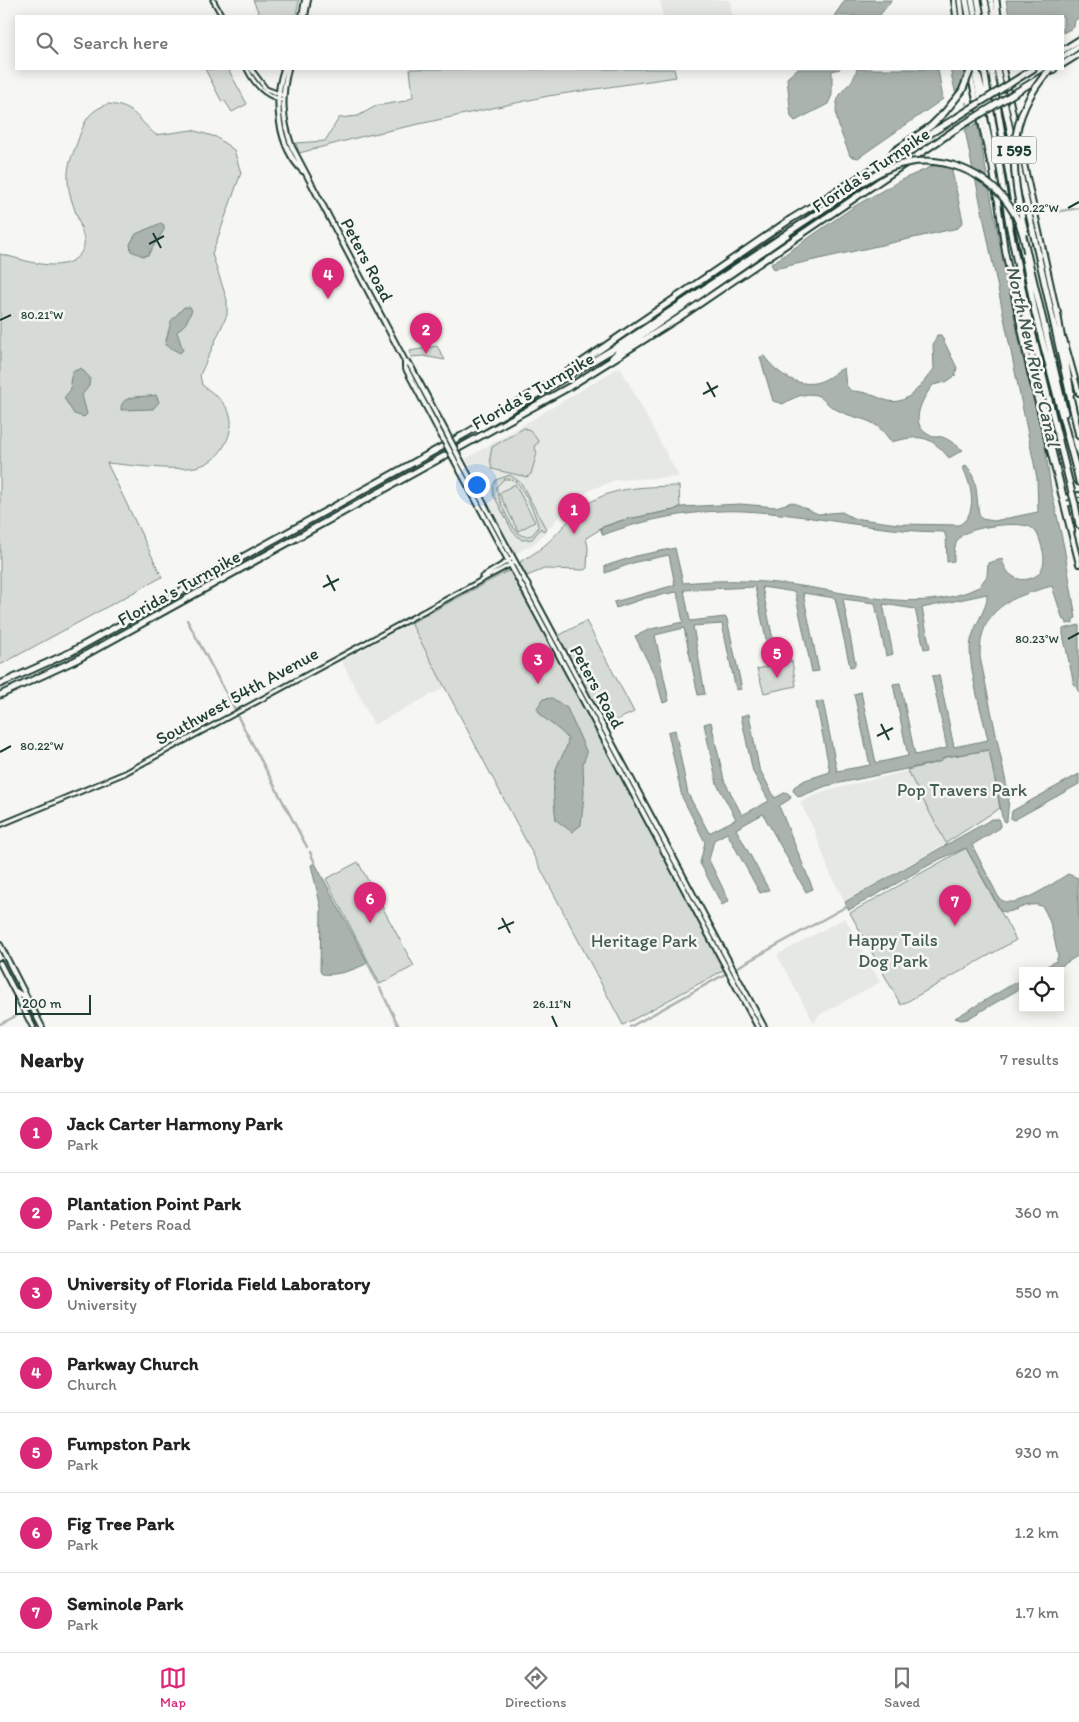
<!DOCTYPE html>
<meta charset="utf-8">
<style>
body{margin:0;font-family:Itim,sans-serif;background:#f6f6f6;color:#222}
.controls{position:absolute;right:15px;bottom:15px;display:grid;overflow:hidden;border-radius:0px;box-shadow:0 2px 12px #0003}
.controls button{width:45px;height:45px;display:grid;place-items:center;padding:0;border:0;border-bottom:1px solid #e0e0e0;background:#fff;color:#222;font:25px sans-serif}
.scale{position:absolute;left:15px;bottom:12px;width:76px;box-sizing:border-box;padding-left:5px;border:2px solid #1f3d34;border-top:0;font-size:14px;line-height:18px;white-space:nowrap;color:#1f3d34;-webkit-text-stroke:4px #f6f6f2;paint-order:stroke}
.you{position:absolute;left:476px;top:484px;width:18px;height:18px;margin:-12px;border:4px solid #fff;border-radius:50%;background:#1a73e8;box-shadow:0 0 0 8px #1a73e833}
.badge{display:grid;place-items:center;width:32px;height:32px;border-radius:50%;background:#db2777;color:#fff;font-size:16px;font-weight:700}
.pin{position:absolute;translate:-50% -41px;filter:drop-shadow(0 1px 2px #0008)}
.pin::after{content:'';position:absolute;top:26px;width:18px;height:15px;background:inherit;clip-path:polygon(0 0,100% 0,50% 100%)}
.list{margin:0;padding:0;list-style:none}
h2{display:flex;justify-content:space-between;align-items:center;height:65px;margin:0;padding:0 20px;font-size:21px}
h2 small{font-size:16px;font-weight:400;color:#767676}
.list li{display:grid;grid-template-columns:32px 1fr auto;gap:15px;align-items:center;box-sizing:border-box;height:80px;padding:0 20px;border-top:1px solid #e0e0e0}
.list b{display:block;font-size:19px;white-space:nowrap}
.list p{margin:0;font-size:16px;white-space:nowrap;color:#767676}
.list em{font-size:16px;font-style:normal;color:#767676}
.icon{flex:none;width:28px;height:28px;fill:none;stroke:currentColor;stroke-width:2;stroke-linecap:round;stroke-linejoin:round}
.map{position:relative;flex:none;width:1079px;height:1027px;overflow:hidden}
.search{position:absolute;background:#fff;box-shadow:0 2px 12px #0003;left:15px;right:15px;top:15px;height:55px;display:flex;align-items:center;gap:12px;box-sizing:border-box;padding:0 18px;border-radius:0px;color:#767676;font-size:19px}
.sheet{height:625px;background:#fff}
nav{display:flex;justify-content:space-around;align-items:center;box-sizing:border-box;height:70px;border-top:1px solid #e0e0e0;background:#fff;font-size:14px;color:#767676}
nav a{display:grid;justify-items:center;gap:2px}
nav .on{color:#db2777}
.map>svg:first-child{display:block}
.built{fill:#e6e8e4}
.green{fill:#d6dbd6;stroke:#7a8c85;fill-rule:evenodd}
.water{fill:#aab3ae;stroke:#72847d}
.lines{fill:none;stroke-linecap:round;stroke-linejoin:round}
.canal{stroke:#aab3ae;stroke-width:2.5}
.minor-casing{stroke:#1f3d34;stroke-width:7}
.major-casing{stroke:#1f3d34;stroke-width:8}
.highway-casing{stroke:#1f3d34;stroke-width:9}
.minor{stroke:#f6f6f2;stroke-width:3}
.major{stroke:#f6f6f2;stroke-width:4}
.highway{stroke:#f6f6f2;stroke-width:5}
.major-bridge-casing{stroke:#1f3d34;stroke-width:8;stroke-linecap:butt}
.highway-bridge-casing{stroke:#1f3d34;stroke-width:9;stroke-linecap:butt}
.major-bridge{stroke:#f6f6f2;stroke-width:4}
.highway-bridge{stroke:#f6f6f2;stroke-width:5}
.ticks{fill:none;stroke:#1f3d34;stroke-width:2}
.labels{text-anchor:middle;stroke-width:5;stroke-linejoin:round;paint-order:stroke}
.shield{fill:#f6f6f2;stroke:#60746d;stroke-width:1}
.shield-label{font-size:16px;font-weight:bold;fill:#1f3d34}
.street-label{font-size:18px;fill:#1f3d34;stroke:#f6f6f2}
.park-label{font-size:18px;fill:#445d54;stroke:#f6f6f2}
.water-label{font-size:19px;font-style:italic;fill:#425a52;stroke:#f6f6f2}
.ticks-label{font-size:12px;text-anchor:middle;fill:#1f3d34;stroke:#f6f6f2;stroke-width:5;stroke-linejoin:round;paint-order:stroke}
</style>
<div class="map">
<svg width="1079" height="1027" viewBox="0 0 1079 1027">
<rect width="100%" height="100%" fill="#f6f6f2"/>
<filter id="ink" filterUnits="userSpaceOnUse"><feTurbulence type="fractalNoise" baseFrequency=".02" numOctaves="2"/><feDisplacementMap in="SourceGraphic" scale="10" xChannelSelector="R" yChannelSelector="G"/><feConvolveMatrix kernelMatrix="1 2 1 2 8 2 1 2 1" color-interpolation-filters="sRGB"/></filter>
<g filter="url(#ink)">
<!-- built -->
<path class="built" d="M660 0H730L732 16H663Z
M620 367 679 477 615 480 590 490 568 507 536 542 515 554 466 459Z
M411 623 445 687 374 725 342 661Z
M908 771 946 843 845 902 829 871 814 829 800 802 826 791Z
M845 918 880 982 819 1015 814 1023 777 955Z"/>
<!-- green -->
<path class="green" d="M253 0H299L296 15 260 16Z
M205 69H228L247 104 232 112 225 101 222 102Z
M410 69H674L676 77 548 96 364 136 299 153 296 143 325 141 339 118 358 116 376 106 405 101 413 97Z
M108 104C135 106 137 119 156 135L192 130 216 137 234 150 241 173 212 254 227 300V315L200 375 202 385C217 396 236 409 230 431 226 448 214 464 195 467 174 471 130 465 107 463L162 577 0 665V254C22 259 63 276 80 254 83 250 85 245 84 240 80 217 66 197 68 173 68 163 75 150 78 140 85 121 87 112 108 104Z
M437 346 445 360 423 356 411 357 410 351Z
M524 428 530 430 539 442 534 446 537 453 531 474 527 477 492 469 490 458 492 447Z
M510 475 521 483 546 529 543 531 541 528 532 539 522 540 513 532 493 494V486L496 480ZM504 479C509 479 512 479 516 482 523 488 539 520 538 528L532 535C528 536 525 537 521 535 512 531 495 494 497 486Z
M515 484 535 522 518 531 499 493Z
M679 486 680 507 674 510 623 520 599 528V530L586 538 588 547 587 568 584 570 544 569 527 576 520 564 521 561C545 549 556 534 574 515 603 486 640 487 679 486Z
M510 570 724 970 623 1025 411 623Z
M586 621 634 712 606 725 558 636Z
M792 661 796 686 764 693 757 669Z
M990 750 1000 808 946 843 907 770 939 762 945 757Z
M966 848 1016 940 901 1005 850 913Z
M358 862 414 966 380 984 326 879Z"/>
<!-- water -->
<path class="water" d="M845 0H892L879 16H834Z
M1006 0H1079V18L1075 20 1074 27 1063 33V16H1009Z
M797 69H840L832 71V95L828 104 795 121 791 117 787 78Z
M857 69H938L943 99 858 158 850 156C844 138 829 113 840 95 847 83 852 86 857 69Z
M950 69H964L966 75 956 95Z
M977 123 987 175 988 180 973 171 965 130Z
M947 160 950 162 963 221 958 228 774 269 771 264 855 206 901 180Z
M975 177 989 187 1021 350 1044 440 1051 489 1064 547 1076 618 1073 619V623L1067 624 1066 620H1063L1052 586C1012 597 979 607 980 657L1009 797 1007 821 1005 822 1002 817 989 750 945 757 939 762 826 786 799 797 793 791 794 787 805 780 830 772 816 702 823 701 837 771 870 765 854 694 861 692 876 763 908 756 893 684 900 683 915 755 947 748 932 676 939 675 954 747 988 740C982 712 970 676 970 648 971 626 989 609 987 594L922 608 930 648 924 649 915 609 883 604 893 654 886 656 875 603 843 599 855 662V666L850 667 835 598 803 593 819 671 812 672 795 592 762 587 777 658 770 659 755 587 684 590 690 621 725 617 727 619 742 689 736 690 722 624 693 626 705 694 698 695 684 628 655 635 669 701 663 703 656 678 635 636 651 629 683 622 677 592 646 598 616 608 614 602 675 585 669 555 636 562 605 573V566L636 556 675 548 683 583C714 580 746 580 777 583 842 589 917 617 979 587L987 576 988 563 1002 559C1006 576 1020 585 1036 576 1044 569 1045 561 1043 551 1040 542 1039 533 1032 528 1021 520 970 527 961 536 954 543 954 551 954 561L947 562 946 537 944 532C876 532 811 514 744 511 699 509 644 519 603 535L600 528 623 520 674 510 680 507 740 504 776 507 792 502 818 514 842 512 853 518 898 524 959 525C979 514 971 484 963 468L966 465C982 483 974 512 982 519L994 521 1038 512 1037 478Z
M161 223 164 225V230L148 255 143 256 131 251 130 244 136 234Z
M184 307H190L192 310 186 323 177 332 183 350 180 353 165 345 171 321Z
M937 335H941L957 368 955 376 946 382 933 385C922 399 907 425 931 436 935 438 938 436 942 437 949 439 957 446 963 450L949 458C929 434 920 435 891 442 873 413 857 423 832 407 827 404 822 397 816 395 805 392 792 398 783 404L773 401 760 357 764 356C777 374 801 391 824 380 831 377 836 371 844 368L846 385 851 391C864 391 872 395 885 400 907 408 921 384 934 369L933 345Z
M81 368 90 378 89 386 82 395 87 414 84 417 74 414 64 398 71 389 70 383 72 372Z
M156 395 159 402 153 409 121 410C120 393 144 398 156 395Z
M1079 625V692L1074 684 1063 635V629Z
M552 698 567 708 587 753 583 763 584 794 581 825 572 832 556 820C554 804 551 780 558 764 562 754 567 750 568 739 560 727 542 721 537 708L543 699Z
M749 714 759 768 775 798 786 792 791 796 790 799 779 806 813 889 806 892 763 814 736 829 769 890 760 893 727 833 714 840 709 860 729 901 722 905 700 863 705 842 682 797 668 732 675 730 688 794 709 833 736 819 717 784 704 724 711 722 724 780 742 815 769 801 753 772 741 716Z
M1079 774V784L1014 820 1011 819 1012 811Z
M992 819H999L1001 824 1000 828 972 845 999 898C1013 913 1053 883 1068 874L1078 878 1079 955 1053 971H1038L1056 961 1058 956C1054 939 1052 921 1042 906 1025 900 1013 916 1001 911L966 848 940 859 849 910 845 902Z
M315 863 368 963C354 970 337 976 322 974L320 971 321 908 311 865Z
M1023 978V987L967 1019 961 1020 955 1018Z"/>
<g class="lines">
<!-- canal -->
<path class="canal" d="M966 103 971 130
M1055 212 1079 208
M187 620 235 710
M237 715 307 847
M310 852 315 863
M368 963 378 984
M380 988 399 1027
M0 1024 20 1014
M630 1027 849 905"/>
<!-- minor casing -->
<g class="minor-casing">
<path id="minor" d="M213 0 222 16
M247 69C255 85 264 95 282 100
M251 69 266 89 282 95
M482 577 513 558
M0 825 125 773 515 562"/>
</g>
<!-- major casing -->
<g class="major-casing">
<path id="major" d="M954 0 956 16
M991 0 994 16
M302 16 305 0
M305 16 308 0
M284 69C273 101 278 147 303 171
M288 69C281 97 282 119 292 147L405 361V367L441 435
M1003 69 1057 313
M970 73 990 162
M997 195 1005 251 1030 372 1079 564
M1064 339 1079 393
M405 361 410 365 446 432
M1049 436 1072 531
M461 461 764 1027
M456 463 758 1027
M1065 498 1079 495
M1066 504 1079 500
M0 945 42 1027
M0 963 33 1027
M14 990 26 998"/>
</g>
<!-- highway casing -->
<g class="highway-casing">
<path id="highway" d="M960 0 962 16
M966 0 969 16
M972 0 975 16
M978 0 981 16
M985 0 988 16
M996 0 998 16
M1063 50 1079 40
M1063 57 1079 46
M1063 64 1079 54
M974 69 989 139 997 197
M984 69 1009 224 1026 307 1072 493
M991 69 1016 216
M997 69 1014 148
M977 72 988 109
M1011 83 1033 69
M1013 94 1054 69
M893 152 931 126 945 112
M1016 156 1079 436
M1018 224 1035 313 1076 469
M1027 253 1065 413
M1057 311 1071 393
M1025 315 1031 351 1050 438
M612 358 619 351 787 235
M482 427 615 348 840 198
M1076 468 1079 482
M1075 504 1079 525
M0 684 71 652 467 433 563 375 791 219 954 119
M0 695 76 660 569 387 677 319 956 129"/>
</g>
<!-- minor -->
<use href="#minor" class="minor"/>
<!-- major -->
<use href="#major" class="major"/>
<!-- highway -->
<use href="#highway" class="highway"/>
<!-- major-bridge casing -->
<g class="major-bridge-casing">
<path id="major-bridge" d="M446 432 461 461
M441 435 456 463"/>
</g>
<!-- highway-bridge casing -->
<g class="highway-bridge-casing">
<path id="highway-bridge" d="M945 112 962 91 971 69
M954 119 1011 83
M956 129 1013 94
M840 198C856 187 873 174 892 167 938 150 989 171 1014 213 1021 225 1024 239 1027 253
M1025 232C1011 169 1003 121 1050 69
M1072 493 1075 504"/>
</g>
<!-- major-bridge -->
<use href="#major-bridge" class="major-bridge"/>
<!-- highway-bridge -->
<use href="#highway-bridge" class="highway-bridge"/>
</g>
</g>
<!-- ticks -->
<path class="ticks" d="M1068 208 1079 202M153 233 161 248M149 244 164 236M0 320 11 315M707 382 715 397M703 394 718 386M327 575 335 591M323 587 339 579M1068 639 1079 633M881 724 889 740M877 736 893 728M0 752 11 746M502 918 510 933M498 929 514 922M552 1016 557 1027"/>
<g class="labels">
<!-- shield labels -->
<rect class="shield" x="991.5" y="136.5" width="45" height="27" rx="4"/>
<g class="shield-label">
<text x="1014" y="156">I 595</text>
</g>
<!-- street labels -->
<g class="street-label">
<text transform="translate(871 170) rotate(-34)" y="6">Florida's Turnpike</text>
<text transform="translate(367 260) rotate(62)" y="6">Peters Road</text>
<text transform="translate(533 391) rotate(-30)" y="6">Florida's Turnpike</text>
<text transform="translate(179 588) rotate(-29)" y="6">Florida's Turnpike</text>
<text transform="translate(597 687) rotate(61)" y="6">Peters Road</text>
<text transform="translate(237 696) rotate(-29)" y="6">Southwest 54th Avenue</text>
</g>
<!-- park labels -->
<g class="park-label">
<text x="962" y="796">Pop Travers Park</text>
<text x="893" y="946">Happy Tails<tspan x="893" dy="21">Dog Park</tspan></text>
<text x="644" y="947">Heritage Park</text>
</g>
<!-- water labels -->
<g class="water-label">
<text transform="translate(1034 356) rotate(77)" y="7">North New River Canal</text>
</g>
</g>
<g class="ticks-label">
<text x="1037" y="212">80.22°W</text>
<text x="42" y="319">80.21°W</text>
<text x="1037" y="643">80.23°W</text>
<text x="42" y="750">80.22°W</text>
<text x="552" y="1008">26.11°N</text>
</g>
</svg>
<div class="controls">
<button><svg class="icon" aria-label="locate" viewBox="0 0 24 24"><circle cx="12" cy="12" r="6"/><path d="M12 2v4M12 18v4M2 12h4M18 12h4"/></svg></button>
</div>
<div class="scale">200 m</div>
<div class="you"></div>
<div class="pin badge" style="left:574px;top:534px">1</div>
<div class="pin badge" style="left:426px;top:354px">2</div>
<div class="pin badge" style="left:538px;top:684px">3</div>
<div class="pin badge" style="left:328px;top:299px">4</div>
<div class="pin badge" style="left:777px;top:678px">5</div>
<div class="pin badge" style="left:370px;top:923px">6</div>
<div class="pin badge" style="left:955px;top:926px">7</div>
<div class="search"><svg class="icon" aria-label="search" viewBox="0 0 24 24"><circle cx="10" cy="10" r="6"/><path d="M15 15l6 6"/></svg>Search here</div>
</div>
<section class="sheet">
<h2>Nearby<small>7 results</small></h2>
<ul class="list">
<li><span class="badge">1</span><div><b>Jack Carter Harmony Park</b><p>Park</p></div><em>290 m</em></li>
<li><span class="badge">2</span><div><b>Plantation Point Park</b><p>Park · Peters Road</p></div><em>360 m</em></li>
<li><span class="badge">3</span><div><b>University of Florida Field Laboratory</b><p>University</p></div><em>550 m</em></li>
<li><span class="badge">4</span><div><b>Parkway Church</b><p>Church</p></div><em>620 m</em></li>
<li><span class="badge">5</span><div><b>Fumpston Park</b><p>Park</p></div><em>930 m</em></li>
<li><span class="badge">6</span><div><b>Fig Tree Park</b><p>Park</p></div><em>1.2 km</em></li>
<li><span class="badge">7</span><div><b>Seminole Park</b><p>Park</p></div><em>1.7 km</em></li>
</ul>
</section>
<nav>
<a class="on"><svg class="icon" aria-label="map" viewBox="0 0 24 24"><path d="M3 6l6-2 6 2 6-2v14l-6 2-6-2-6 2zM9 4v14M15 6v14"/></svg>Map</a>
<a><svg class="icon" aria-label="directions" viewBox="0 0 24 24"><path d="M12 3l9 9-9 9-9-9zM9 14v-3h6M13 9l2 2-2 2"/></svg>Directions</a>
<a><svg class="icon" aria-label="saved" viewBox="0 0 24 24"><path d="M7 4h10v16l-5-4-5 4z"/></svg>Saved</a>
</nav>
